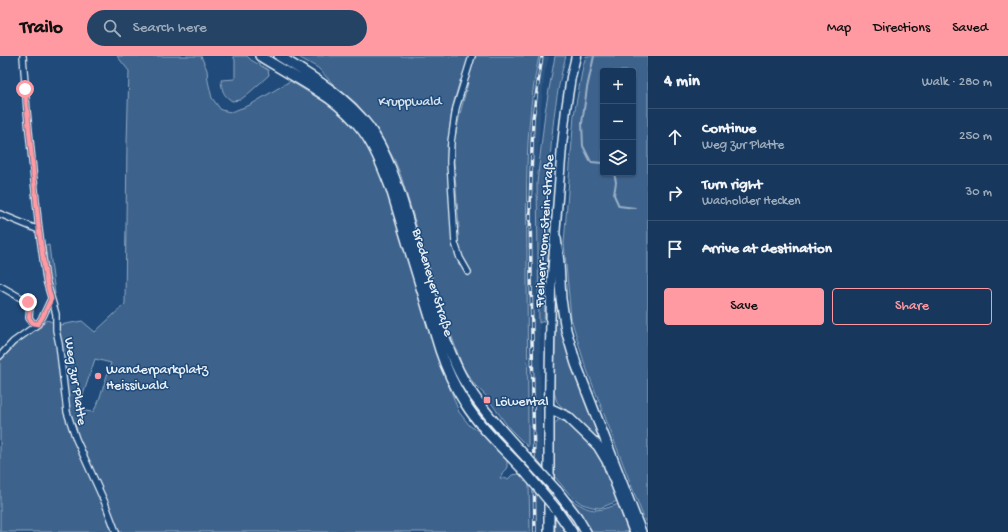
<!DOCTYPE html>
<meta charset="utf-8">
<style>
body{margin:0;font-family:"Gochi Hand",sans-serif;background:#244365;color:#f1f3f6}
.controls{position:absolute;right:12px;top:12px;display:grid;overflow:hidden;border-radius:4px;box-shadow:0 1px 3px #0004}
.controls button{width:36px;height:36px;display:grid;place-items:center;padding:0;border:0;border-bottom:1px solid #365272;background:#17385c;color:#f1f3f6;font:20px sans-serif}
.stop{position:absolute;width:12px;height:12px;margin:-9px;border:3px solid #ff9aa2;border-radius:50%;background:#fff}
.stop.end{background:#ff9aa2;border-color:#fff;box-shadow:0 1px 4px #0008}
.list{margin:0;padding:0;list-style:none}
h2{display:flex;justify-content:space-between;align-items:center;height:52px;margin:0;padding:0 16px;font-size:17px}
h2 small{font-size:13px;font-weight:400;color:#9eacbb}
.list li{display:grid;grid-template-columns:26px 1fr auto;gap:12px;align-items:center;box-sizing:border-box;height:56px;padding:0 16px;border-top:1px solid #365272}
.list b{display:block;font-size:15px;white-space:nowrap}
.list p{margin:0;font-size:13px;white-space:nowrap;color:#9eacbb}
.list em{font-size:13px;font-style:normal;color:#9eacbb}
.actions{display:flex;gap:8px;padding:12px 16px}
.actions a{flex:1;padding:9px 0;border:1px solid #ff9aa2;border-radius:4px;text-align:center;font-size:14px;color:#ff9aa2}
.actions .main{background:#ff9aa2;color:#111}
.icon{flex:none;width:22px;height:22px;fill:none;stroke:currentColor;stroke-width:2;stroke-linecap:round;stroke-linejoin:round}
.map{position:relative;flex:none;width:648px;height:476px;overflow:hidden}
header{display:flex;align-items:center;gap:24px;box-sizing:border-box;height:56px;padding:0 20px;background:#ff9aa2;color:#111}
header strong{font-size:19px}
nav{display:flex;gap:22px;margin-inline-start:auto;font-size:14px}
.search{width:280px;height:36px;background:#244365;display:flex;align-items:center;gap:10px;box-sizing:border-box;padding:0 14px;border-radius:22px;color:#9eacbb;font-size:15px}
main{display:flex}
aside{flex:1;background:#17385c}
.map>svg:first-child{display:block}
.built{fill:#2e5683}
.green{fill:#3c628c;stroke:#92aac2;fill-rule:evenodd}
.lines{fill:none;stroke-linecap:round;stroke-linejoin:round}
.stream{stroke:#9ab0c7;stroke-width:2}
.street-casing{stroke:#e8f1f8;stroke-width:8}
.secondary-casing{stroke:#e8f1f8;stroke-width:11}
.primary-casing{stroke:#e8f1f8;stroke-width:12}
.street{stroke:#1f4a7a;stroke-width:5.5}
.secondary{stroke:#1f4a7a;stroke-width:8}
.primary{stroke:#1f4a7a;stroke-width:9}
.rail-casing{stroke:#e8f1f8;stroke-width:3.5}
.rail{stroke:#1f4a7a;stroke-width:2;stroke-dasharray:6;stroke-linecap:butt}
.primary-bridge-casing{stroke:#e8f1f8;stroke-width:12;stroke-linecap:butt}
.primary-bridge{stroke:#1f4a7a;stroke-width:9}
.route{stroke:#ff9aa2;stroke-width:5}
.poi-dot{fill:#ff9aa2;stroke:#1f4a7a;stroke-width:1.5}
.labels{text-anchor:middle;stroke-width:3;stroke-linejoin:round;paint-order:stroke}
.park-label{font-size:14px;fill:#d7e3ed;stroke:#1f4a7a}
.street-label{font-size:14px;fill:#e8f1f8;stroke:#1f4a7a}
.poi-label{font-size:14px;fill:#e8f1f8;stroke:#1f4a7a;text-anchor:start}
</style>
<header>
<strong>Trailo</strong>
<div class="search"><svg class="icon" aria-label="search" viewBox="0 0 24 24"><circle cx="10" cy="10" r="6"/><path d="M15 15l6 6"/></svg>Search here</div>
<nav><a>Map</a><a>Directions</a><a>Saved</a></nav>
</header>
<main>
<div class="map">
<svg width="648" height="476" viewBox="0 0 648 476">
<rect width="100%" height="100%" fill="#1f4a7a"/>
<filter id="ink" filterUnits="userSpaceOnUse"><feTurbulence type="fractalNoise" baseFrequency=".025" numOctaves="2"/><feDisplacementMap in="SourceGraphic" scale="8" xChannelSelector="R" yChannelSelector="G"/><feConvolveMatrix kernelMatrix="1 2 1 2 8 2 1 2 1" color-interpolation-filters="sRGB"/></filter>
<g filter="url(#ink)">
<!-- built -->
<path class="built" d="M539 0H549L545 16 540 62 537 127 542 408V476H530L529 429 531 395 528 391 526 153 527 98 531 45Z"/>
<!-- green -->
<path class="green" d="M117 0H201L207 14 208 25 212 42 221 54 231 56 250 49 290 25 336 53 354 69 371 93 387 133 438 302 459 356 470 370 482 377 496 390 503 397 507 405V411L500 422 508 423 512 419 519 418 522 420 529 429 530 476H0V304L15 287 47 264 60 269 82 265 95 276 125 248 127 87 129 15ZM95 303 111 307 98 347 93 356 78 354Z
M233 0H247L251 4 268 14 269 19 248 38 240 44 232 45C223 39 222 35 221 24L235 23V4Z
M297 0H539C525 66 526 133 527 200 527 263 528 327 528 391L509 372 486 340 475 329 463 312 443 256 401 120 395 105 374 69 356 47 333 28 318 12ZM460 24 468 27 460 58 454 86V105L459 172 451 173 447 111V90L452 53Z
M555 0H566C551 52 550 107 547 161L550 162 544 265 539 267 537 127 545 56Z
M586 0H648V473L584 306 571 262 564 187 574 59 583 10ZM603 15H633V117H603Z
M49 189 55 238 52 237 49 224 45 190Z
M556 228 609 400 600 389 557 346 554 336Z
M564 363 590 389 601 402 620 444 600 452 592 451 582 448 571 440 554 420 553 397 554 369 558 364Z
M568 441C591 457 595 457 621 447L632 476H593Z
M555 460 568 476H555Z"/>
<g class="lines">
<!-- stream -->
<path class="stream" d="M594 0 587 32 582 67 583 90 591 106 603 107
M614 117 616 126 614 139 619 150 635 152"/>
<!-- street casing -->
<g class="street-casing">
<path id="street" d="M23 0 27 55 39 174 46 224 56 258V274L59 288 67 356 76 383 105 447 116 476
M0 158 39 174
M468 216 460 202 455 187 450 106 451 86 456 52 472 0
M0 230 28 246 30 249 29 262 33 267 38 268
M0 300 13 286 38 268 43 260 51 243"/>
</g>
<!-- secondary casing -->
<g class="secondary-casing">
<path id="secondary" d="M549 352 551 233 562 90 566 53 571 21 576 0"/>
</g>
<!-- primary casing -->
<g class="primary-casing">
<path id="primary" d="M260 0C296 23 337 40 363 75 376 93 383 113 391 133L440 294C446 312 454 330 465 347 481 373 505 394 526 417
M279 0C311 20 346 40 369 71 387 97 397 127 406 157 414 185 423 213 432 241 440 269 449 298 463 323 480 352 504 377 526 401
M556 182 559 207 561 243 566 274 576 308 641 476
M557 435 577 461 586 476
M556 453 572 476
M549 476V352L568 361 598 390 607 405 633 473"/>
</g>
<!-- street -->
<use href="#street" class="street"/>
<!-- secondary -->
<use href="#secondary" class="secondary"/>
<!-- primary -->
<use href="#primary" class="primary"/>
<!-- rail casing -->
<g class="rail-casing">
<path id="rail" d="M535 476 530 152 533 62 542 0"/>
</g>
<!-- rail -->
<use href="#rail" class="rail"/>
<!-- primary-bridge casing -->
<g class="primary-bridge-casing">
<path id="primary-bridge" d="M526 401 557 435
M526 417 556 453"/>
</g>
<!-- primary-bridge -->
<use href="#primary-bridge" class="primary-bridge"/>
</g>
</g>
<g class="lines" filter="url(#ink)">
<!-- route -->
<path class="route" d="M25 33 39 174 46 224 51 243 43 260 38 268 33 267 29 262 30 249 28 246"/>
</g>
<!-- markers -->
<g class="poi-dot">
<circle cx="98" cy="320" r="4"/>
<rect x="483" y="340" width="8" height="8" rx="2"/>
</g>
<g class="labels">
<!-- park labels -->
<g class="park-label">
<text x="410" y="49">Kruppwald</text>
</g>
<!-- street labels -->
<g class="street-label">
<text transform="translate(543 175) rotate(-86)" y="5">Freiherr-vom-Stein-Straße</text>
<text transform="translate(434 226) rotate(73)" y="5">Bredeneyer Straße</text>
<text transform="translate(77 325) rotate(81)" y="5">Weg zur Platte</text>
</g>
<!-- poi labels -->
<g class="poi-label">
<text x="106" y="317">Wanderparkplatz<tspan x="106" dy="16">Heissiwald</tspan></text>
<text x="495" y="349">Löwental</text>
</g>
</g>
</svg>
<div class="controls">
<button>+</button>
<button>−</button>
<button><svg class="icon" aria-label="layers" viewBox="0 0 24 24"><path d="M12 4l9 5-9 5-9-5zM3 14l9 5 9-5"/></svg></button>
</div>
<div class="stop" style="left:25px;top:33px"></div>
<div class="stop end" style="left:28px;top:246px"></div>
</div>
<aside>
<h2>4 min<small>Walk · 280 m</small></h2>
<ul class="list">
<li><svg class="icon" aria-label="ahead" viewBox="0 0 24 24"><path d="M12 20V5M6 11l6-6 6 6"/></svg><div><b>Continue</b><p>Weg zur Platte</p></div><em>250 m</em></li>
<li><svg class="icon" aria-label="right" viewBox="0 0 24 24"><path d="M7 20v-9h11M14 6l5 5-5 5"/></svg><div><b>Turn right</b><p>Wacholder Hecken</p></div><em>30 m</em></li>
<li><svg class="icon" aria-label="arrive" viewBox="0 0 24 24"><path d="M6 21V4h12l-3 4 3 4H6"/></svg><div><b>Arrive at destination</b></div></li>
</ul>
<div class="actions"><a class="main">Save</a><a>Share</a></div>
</aside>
</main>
